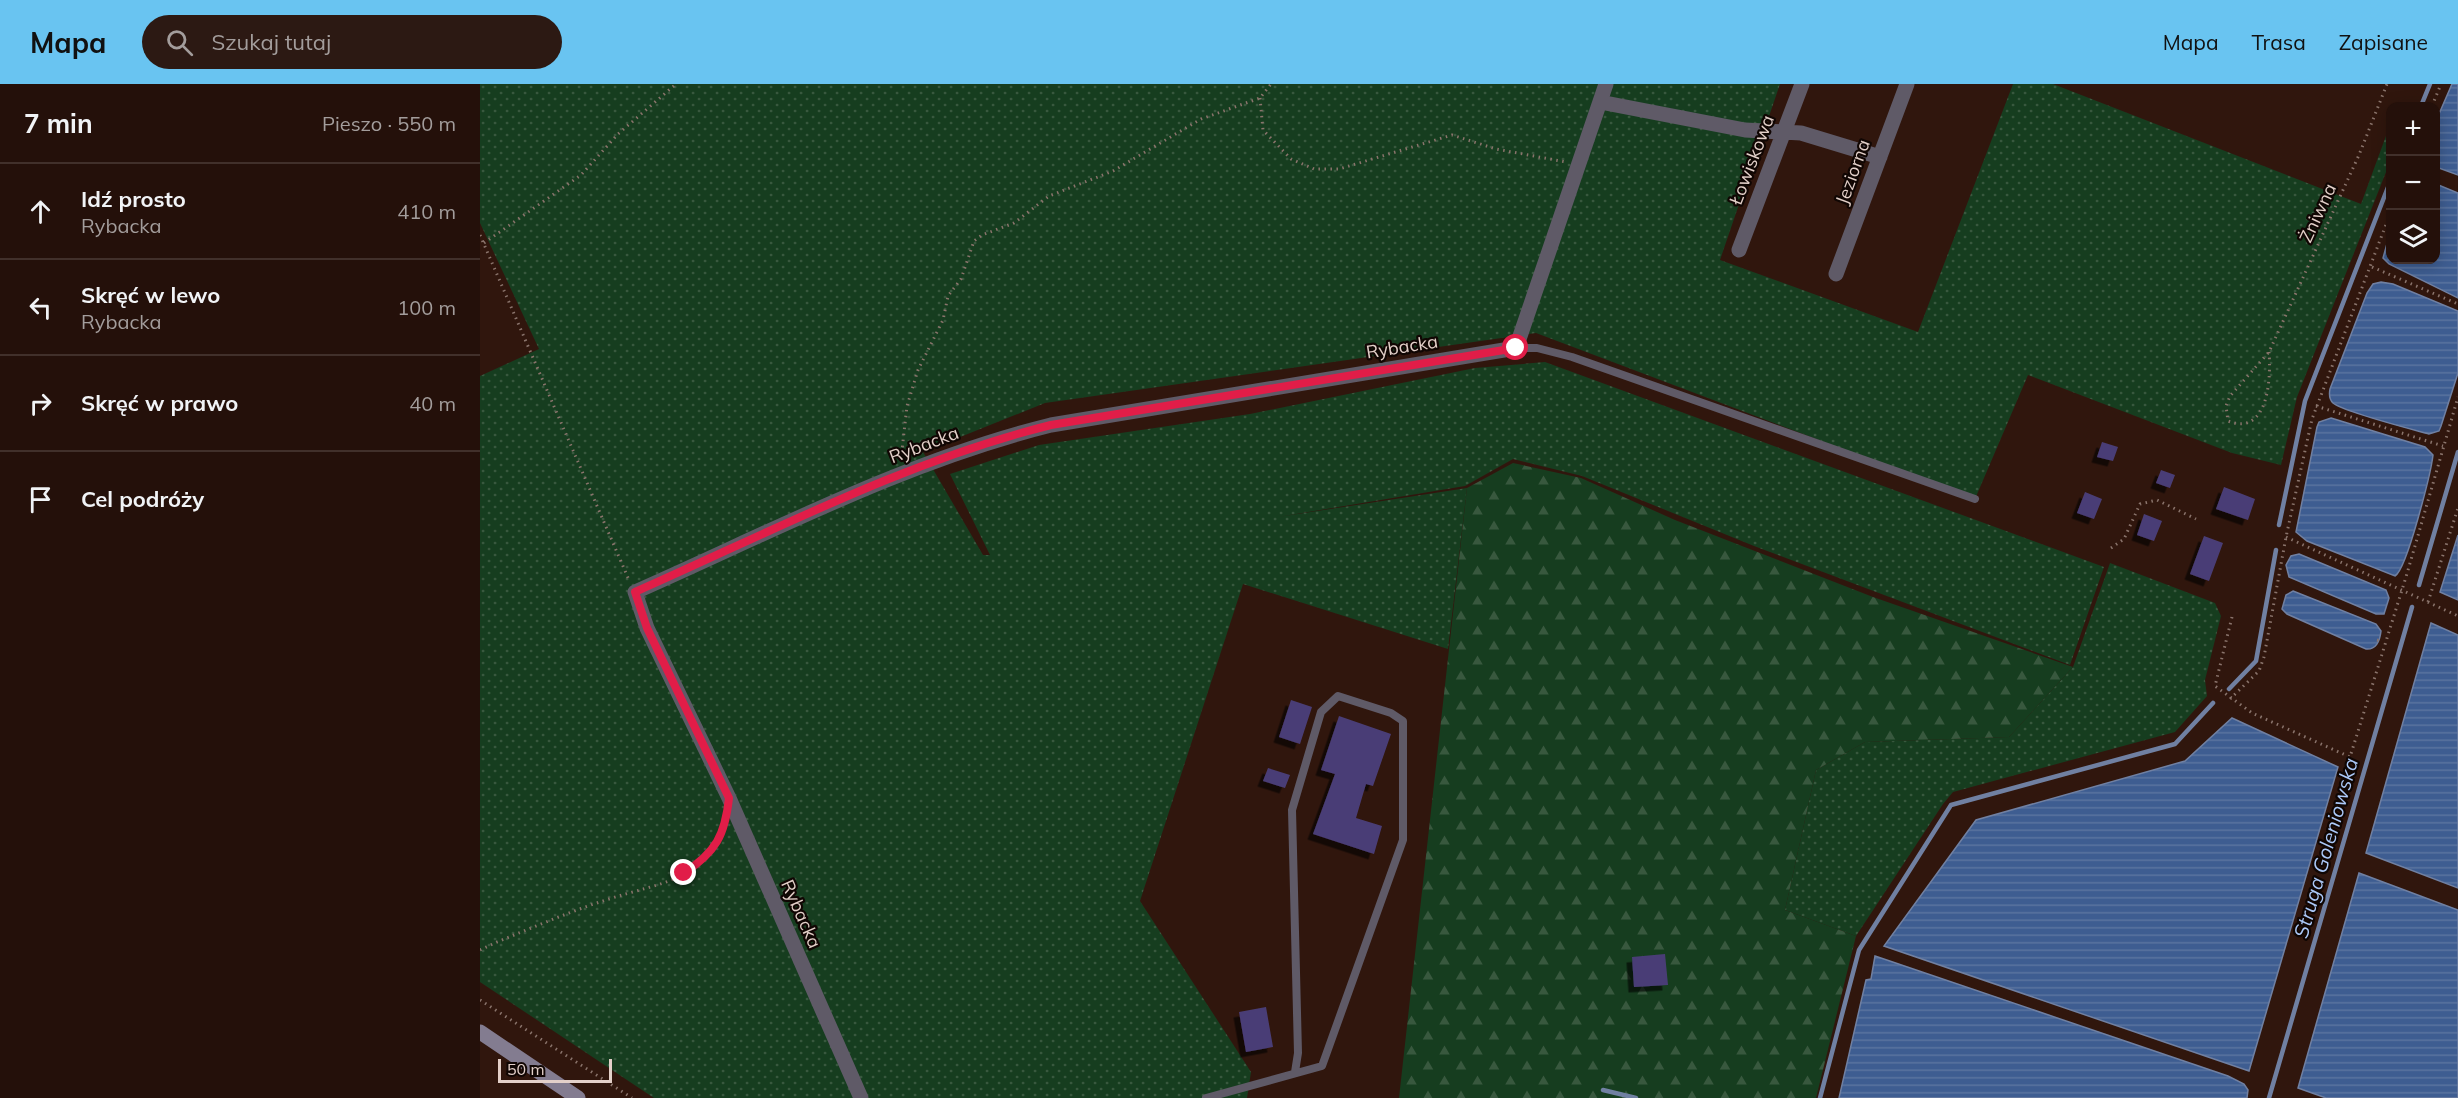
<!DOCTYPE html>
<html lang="pl">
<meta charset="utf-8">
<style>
body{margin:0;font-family:Mulish,sans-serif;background:#2c1913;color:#f1f3f6}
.controls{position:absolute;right:18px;top:18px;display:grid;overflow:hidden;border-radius:12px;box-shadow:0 3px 15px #0003}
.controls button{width:54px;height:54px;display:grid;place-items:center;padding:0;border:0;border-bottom:2px solid #41302b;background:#24100a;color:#f1f3f6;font:30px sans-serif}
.scale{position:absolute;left:18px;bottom:15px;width:114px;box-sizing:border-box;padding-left:6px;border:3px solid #e3d0c9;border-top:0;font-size:16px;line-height:21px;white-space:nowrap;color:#e3d0c9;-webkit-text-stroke:4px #100603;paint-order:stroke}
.stop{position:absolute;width:18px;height:18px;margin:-14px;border:4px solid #e11d48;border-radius:50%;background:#fff}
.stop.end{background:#e11d48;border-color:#fff;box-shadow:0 2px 6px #0008}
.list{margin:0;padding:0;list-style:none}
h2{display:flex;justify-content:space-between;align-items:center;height:78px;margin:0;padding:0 24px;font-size:26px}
h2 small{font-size:20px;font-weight:400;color:#a39d9c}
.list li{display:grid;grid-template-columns:39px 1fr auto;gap:18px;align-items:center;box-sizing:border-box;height:96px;padding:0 24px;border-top:2px solid #41302b}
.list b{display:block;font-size:22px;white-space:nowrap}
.list p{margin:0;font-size:20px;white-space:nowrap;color:#a39d9c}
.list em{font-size:20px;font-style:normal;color:#a39d9c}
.icon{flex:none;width:33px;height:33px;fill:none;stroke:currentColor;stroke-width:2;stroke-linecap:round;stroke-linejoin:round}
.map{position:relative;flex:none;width:1978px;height:1014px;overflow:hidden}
header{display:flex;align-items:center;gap:36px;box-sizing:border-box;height:84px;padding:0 30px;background:#69c4f1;color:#111}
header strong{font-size:28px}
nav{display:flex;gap:33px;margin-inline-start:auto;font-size:21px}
.search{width:420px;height:54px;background:#2c1913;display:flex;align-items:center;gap:15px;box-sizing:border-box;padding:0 21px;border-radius:33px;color:#a39d9c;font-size:22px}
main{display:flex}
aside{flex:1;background:#24100a}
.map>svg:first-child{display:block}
.grass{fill:url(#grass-dots)}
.forest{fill:url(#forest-firs)}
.water{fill:url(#water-rules);stroke:#7080a2;stroke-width:1.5}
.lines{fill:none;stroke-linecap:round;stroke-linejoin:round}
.stream{stroke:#7080a2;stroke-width:4.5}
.building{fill:#4a3e76;filter:url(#shadow)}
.path{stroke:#8a746c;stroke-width:3;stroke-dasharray:1.5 4.5;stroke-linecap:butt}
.lane{stroke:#5f5a67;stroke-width:8}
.street{stroke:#5f5a67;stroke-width:15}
.secondary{stroke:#837c90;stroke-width:15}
.route{stroke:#e11d48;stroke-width:8}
.labels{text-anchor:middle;stroke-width:4.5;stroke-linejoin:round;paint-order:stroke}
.street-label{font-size:18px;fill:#e3d0c9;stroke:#100603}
.water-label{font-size:20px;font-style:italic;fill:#abc8f7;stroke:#100603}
</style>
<header>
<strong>Mapa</strong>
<div class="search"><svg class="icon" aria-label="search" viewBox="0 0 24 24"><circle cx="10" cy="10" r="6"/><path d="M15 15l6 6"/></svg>Szukaj tutaj</div>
<nav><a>Mapa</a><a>Trasa</a><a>Zapisane</a></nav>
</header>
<main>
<aside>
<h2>7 min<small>Pieszo · 550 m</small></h2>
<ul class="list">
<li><svg class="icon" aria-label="ahead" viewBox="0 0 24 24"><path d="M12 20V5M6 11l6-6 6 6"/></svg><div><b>Idź prosto</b><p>Rybacka</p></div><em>410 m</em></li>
<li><svg class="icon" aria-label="left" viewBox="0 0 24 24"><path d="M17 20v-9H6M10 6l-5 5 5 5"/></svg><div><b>Skręć w lewo</b><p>Rybacka</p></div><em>100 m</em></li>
<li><svg class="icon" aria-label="right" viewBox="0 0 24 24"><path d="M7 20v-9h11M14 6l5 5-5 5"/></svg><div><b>Skręć w prawo</b></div><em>40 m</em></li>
<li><svg class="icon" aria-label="arrive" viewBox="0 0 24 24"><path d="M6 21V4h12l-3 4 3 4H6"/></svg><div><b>Cel podróży</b></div></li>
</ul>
</aside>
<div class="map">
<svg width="1978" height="1014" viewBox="0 0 1978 1014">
<defs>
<pattern id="grass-dots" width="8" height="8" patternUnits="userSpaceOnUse" patternTransform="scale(1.5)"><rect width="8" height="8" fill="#163d1f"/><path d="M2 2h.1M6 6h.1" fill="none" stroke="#38583e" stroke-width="1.8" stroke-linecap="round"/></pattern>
<pattern id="forest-firs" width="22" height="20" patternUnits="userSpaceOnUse" patternTransform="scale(1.5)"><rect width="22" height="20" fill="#163d1f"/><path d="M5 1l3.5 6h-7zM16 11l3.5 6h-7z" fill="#38583e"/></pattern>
<pattern id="water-rules" width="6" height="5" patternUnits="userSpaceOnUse" patternTransform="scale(1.5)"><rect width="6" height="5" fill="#3e5d91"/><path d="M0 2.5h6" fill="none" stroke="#5a739f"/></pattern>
<filter id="shadow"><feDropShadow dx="-5.5" dy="5.5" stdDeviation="0" flood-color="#0009"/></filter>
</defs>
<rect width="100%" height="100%" fill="#30160d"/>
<!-- grass -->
<path class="grass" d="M0 0H1300L1240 176 1438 248 1533 0H1573L1881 120 1910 41V78L1817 313 1801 381 1752 369 1548 291 1495 415 1056 249 565 319 443 368 503 471H510L470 390 559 361 770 330 995 284 1065 278 1624 483 1590 581 1274 462 1102 392 1033 375 985 402 798 433 987 404 968 565 763 500 660 817 771 988 767 1014H174L0 898V292L59 265 0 139Z
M1630 479 1735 519 1741 532 1725 596 1727 612 1695 648 1473 708 1463 720 1376 852 1305 826 1336 686 1385 658 1529 653 1593 583Z"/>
<!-- forest -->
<path class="forest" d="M1033 379 1101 394 1195 436 1393 513 1593 583 1529 653 1385 658 1336 686 1305 826 1376 852 1336 1014H919L987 404Z"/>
<!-- water -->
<path class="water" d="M1972 0H1978V91L1956 83V37Z
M1956 100 1978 109V214L1909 180 1903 174 1910 149V176H1956Z
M1901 198 1913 200 1978 227V289L1961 342 1959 347 1949 350C1931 345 1864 328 1853 319 1849 315 1849 310 1850 305L1887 209 1893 200Z
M1851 334 1945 363 1953 371C1951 388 1927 485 1915 492L1827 457 1816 448 1837 343 1839 338Z
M1978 451V516L1960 508Z
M1819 470 1906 506 1909 514 1904 530H1896L1809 493 1806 481 1811 472Z
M1813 507 1896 540 1901 547C1900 556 1897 566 1886 565L1807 530 1802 525 1806 511Z
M1951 539 1978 551V804L1886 769Z
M1752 634 1858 683 1769 987 1404 862 1496 736 1705 677Z
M1879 789 1978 826V1014H1846L1818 1004Z
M1395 872 1748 992 1764 1000 1768 1006 1767 1014H1359L1386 896 1391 895Z"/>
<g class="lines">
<!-- stream -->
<path class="stream" d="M1941 22 1950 0
M1799 441 1825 317 1910 98
M1939 501 1978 368
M1749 605 1776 577 1796 466
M1123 1006 1156 1014
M1340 1014 1379 866 1471 721 1695 660 1733 619
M1789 1014 1932 523"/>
</g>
<!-- building -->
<path class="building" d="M1622 358 1638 363 1633 377 1617 373Z
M1681 386 1695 391 1690 404 1676 399Z
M1744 403 1775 415 1768 436 1736 425Z
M1605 408 1622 415 1614 435 1597 429Z
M1664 430 1682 437 1674 457 1657 451Z
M1724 452 1743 459 1729 497 1710 490Z
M811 616 832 623 820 660 799 653Z
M859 632 911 650 893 702 886 700 876 734 902 742 894 770 833 750 855 690 841 686Z
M788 684 810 691 805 704 783 697Z
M1185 870 1188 901 1154 903 1152 873Z
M786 923 793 963 766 968 759 928Z"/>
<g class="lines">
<!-- path -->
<path class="path" d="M780 14 783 46 811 75 834 85H859L972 51 1016 65 1086 78
M1952 22 1961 0
M0 151 149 496
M4 159 101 91 138 50 196 0
M1892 183 1978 220
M1789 268C1791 293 1789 353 1748 337L1746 322 1750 312 1789 268 1879 71 1907 0
M1836 322 1963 362
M421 375 427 322 438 286 463 236 468 212 481 195 494 157 502 151 534 139 569 112 633 87 721 35 780 14 791 0
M1806 453 1978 532
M1631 464 1644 455 1660 420 1677 416 1716 435
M1948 518 1978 424
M1752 533 1735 602 1772 629 1870 673 1926 493 1978 313
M1897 556 1901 557
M1750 615 1779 587 1784 573 1806 453 1832 335 1910 130
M0 866 17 858C54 843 91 827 129 815 181 798 220 799 245 742
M0 916 152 1014"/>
<!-- lane -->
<path class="lane" d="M1036 264H1057L1092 273 1495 415
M726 1014 842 982 923 756V637L911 629 858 612 841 628 812 726 818 969 815 988"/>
<!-- street -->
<path class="street" d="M1120 18 1265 46 1321 49 1400 73
M1259 166 1322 0
M1356 190 1427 0
M381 1014 249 714 167 544 155 508C291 448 426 377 571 341L1036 264 1126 0"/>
<!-- secondary -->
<path class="secondary" d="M0 948 98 1014"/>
</g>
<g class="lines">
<!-- route -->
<path class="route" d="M204 789C236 768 245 751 249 714L167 544 155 508C291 448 426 377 571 341L1036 264"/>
</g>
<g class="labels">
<!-- street labels -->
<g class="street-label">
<text transform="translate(1272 76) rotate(-69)" y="6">Łowiskowa</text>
<text transform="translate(1373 88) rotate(-70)" y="6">Jeziorna</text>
<text transform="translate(1838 129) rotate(-65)" y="6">Żniwna</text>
<text transform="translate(922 263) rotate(-9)" y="6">Rybacka</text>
<text transform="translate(444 361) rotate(-21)" y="6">Rybacka</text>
<text transform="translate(321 830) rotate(66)" y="6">Rybacka</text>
</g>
<!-- water labels -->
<g class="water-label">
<text transform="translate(1846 764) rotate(-74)" y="7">Struga Goleniowska</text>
</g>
</g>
</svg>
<div class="controls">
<button>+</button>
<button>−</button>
<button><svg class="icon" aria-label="layers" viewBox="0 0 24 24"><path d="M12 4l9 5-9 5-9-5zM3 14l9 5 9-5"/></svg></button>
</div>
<div class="scale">50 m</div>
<div class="stop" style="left:1036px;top:264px"></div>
<div class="stop end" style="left:204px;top:789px"></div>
</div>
</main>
